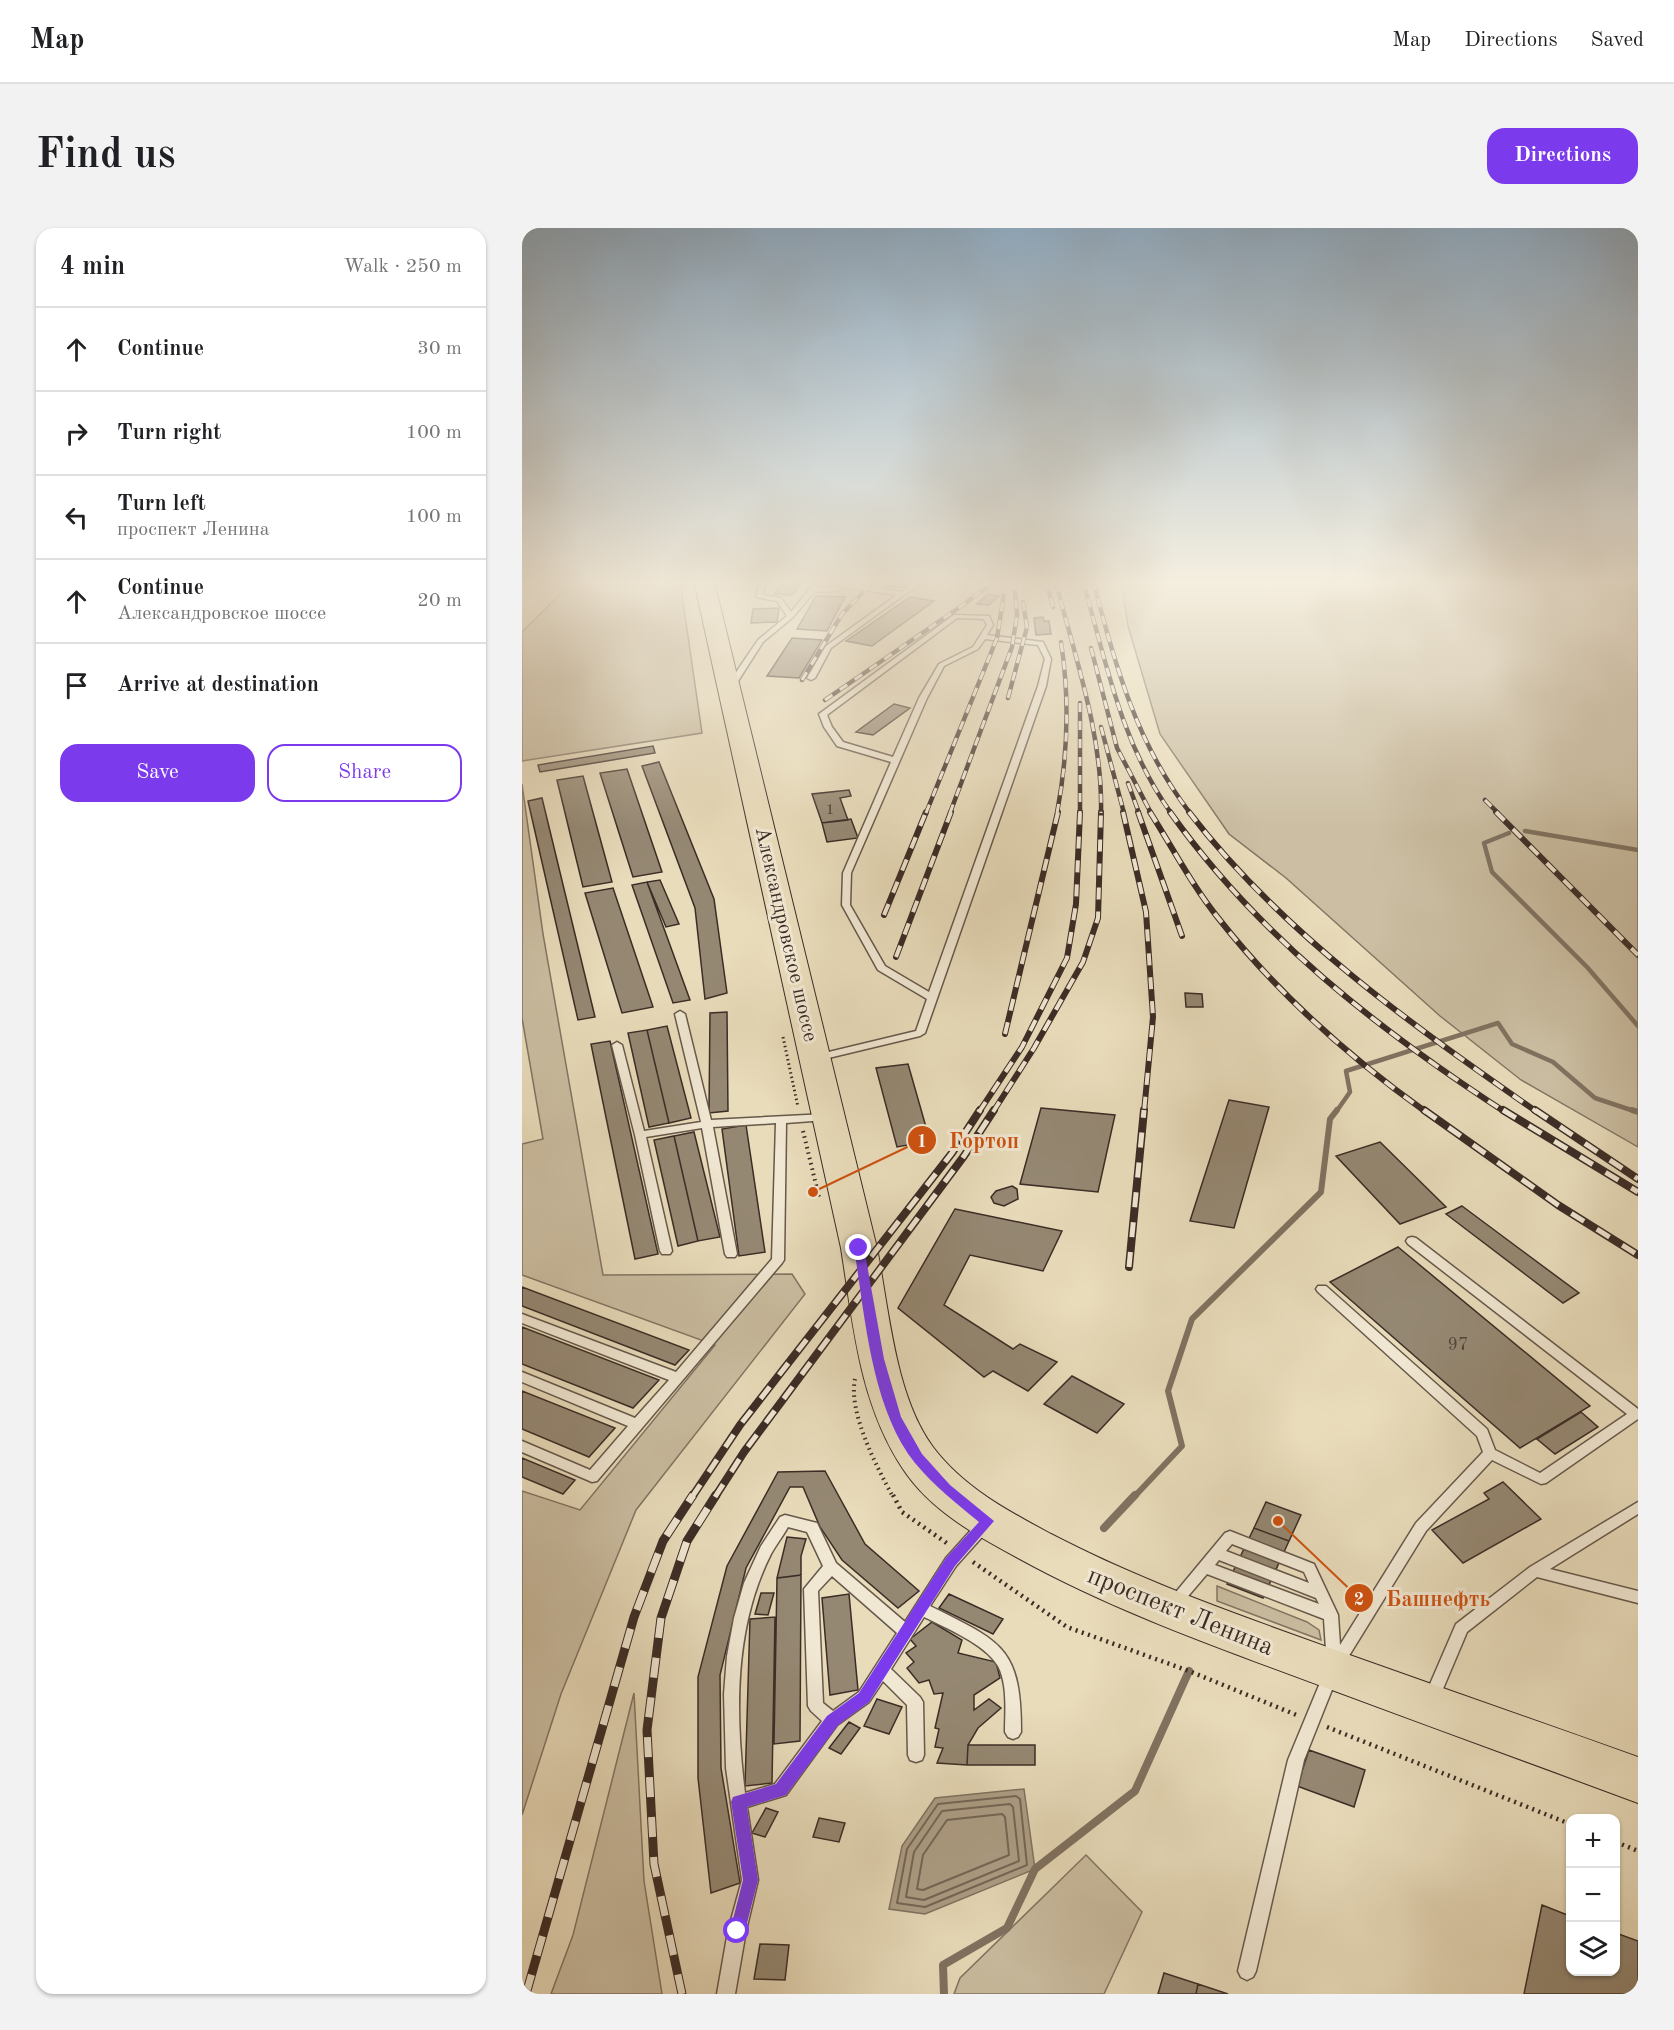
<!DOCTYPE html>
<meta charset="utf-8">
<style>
body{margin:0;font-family:"Old Standard TT",serif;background:#f2f2f2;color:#202124}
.controls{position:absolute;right:18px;bottom:18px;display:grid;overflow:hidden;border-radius:12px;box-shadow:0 2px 4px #0004}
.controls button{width:54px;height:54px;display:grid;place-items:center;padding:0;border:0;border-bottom:2px solid #e0e0e0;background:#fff;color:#202124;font:30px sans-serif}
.stop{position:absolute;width:18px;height:18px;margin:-14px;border:4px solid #7c3aed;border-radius:50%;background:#fff}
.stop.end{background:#7c3aed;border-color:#fff;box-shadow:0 2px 6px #0008}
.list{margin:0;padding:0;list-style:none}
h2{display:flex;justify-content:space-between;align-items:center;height:78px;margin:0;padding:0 24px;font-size:26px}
h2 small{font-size:20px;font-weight:400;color:#757577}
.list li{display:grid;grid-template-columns:39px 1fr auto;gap:18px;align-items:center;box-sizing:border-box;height:84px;padding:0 24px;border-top:2px solid #e0e0e0}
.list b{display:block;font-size:22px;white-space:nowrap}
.list p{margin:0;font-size:20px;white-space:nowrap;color:#757577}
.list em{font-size:20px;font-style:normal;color:#757577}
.actions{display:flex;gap:12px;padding:18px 24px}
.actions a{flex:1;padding:14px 0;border:2px solid #7c3aed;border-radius:18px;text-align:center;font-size:21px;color:#7c3aed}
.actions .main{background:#7c3aed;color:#fff}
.icon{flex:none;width:33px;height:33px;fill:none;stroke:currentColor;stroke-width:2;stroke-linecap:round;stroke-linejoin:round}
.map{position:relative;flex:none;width:1116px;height:1766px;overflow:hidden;border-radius:18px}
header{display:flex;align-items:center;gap:36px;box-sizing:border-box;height:84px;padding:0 30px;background:#fff;border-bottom:2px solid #e0e0e0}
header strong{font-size:28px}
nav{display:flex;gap:33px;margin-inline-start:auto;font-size:21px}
.intro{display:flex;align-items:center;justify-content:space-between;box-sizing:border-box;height:144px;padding:0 36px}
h1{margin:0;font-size:42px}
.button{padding:15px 27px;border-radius:18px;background:#7c3aed;color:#fff;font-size:21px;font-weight:700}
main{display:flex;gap:36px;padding:0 36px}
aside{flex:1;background:#fff;border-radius:18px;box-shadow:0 2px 4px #0004}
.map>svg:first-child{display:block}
.green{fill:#cbbea2;stroke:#837564;stroke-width:1.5}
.water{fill:#aea088;stroke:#807261;stroke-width:1.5}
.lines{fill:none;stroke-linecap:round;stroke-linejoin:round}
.shore{stroke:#746657;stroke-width:2}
.stream-far2{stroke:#807261;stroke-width:4.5}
.stream-far1{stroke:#807261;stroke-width:6}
.stream{stroke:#807261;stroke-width:8}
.building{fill:#958873;stroke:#3b2c26;stroke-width:1.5}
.service-casing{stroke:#66584b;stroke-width:3}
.primary-casing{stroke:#3b2c26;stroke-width:2}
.path-far2{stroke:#3b2c26;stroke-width:3;stroke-dasharray:1.5 3;stroke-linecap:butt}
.path-far1{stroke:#3b2c26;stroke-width:4;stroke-dasharray:1.5 4;stroke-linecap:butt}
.path{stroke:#3b2c26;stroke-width:4.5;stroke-dasharray:2 4.5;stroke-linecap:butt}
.service{fill:#f1e8d3;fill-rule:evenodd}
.primary{fill:#e9dcbb;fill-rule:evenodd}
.rail-far3-casing{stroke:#3b2c26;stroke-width:4.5}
.rail-far2-casing{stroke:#3b2c26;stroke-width:6}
.rail-far1-casing{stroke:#3b2c26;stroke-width:8}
.rail-casing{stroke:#3b2c26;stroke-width:9}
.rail-far3{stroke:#f1e8d3;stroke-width:3;stroke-dasharray:9;stroke-linecap:butt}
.rail-far2{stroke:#f1e8d3;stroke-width:4;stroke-dasharray:12;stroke-linecap:butt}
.rail-far1{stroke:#f1e8d3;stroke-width:5;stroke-dasharray:15;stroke-linecap:butt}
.rail{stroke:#f1e8d3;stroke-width:7;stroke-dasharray:20;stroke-linecap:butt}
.route{fill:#7c3aed}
.labels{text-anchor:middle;stroke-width:6;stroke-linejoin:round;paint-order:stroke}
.far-number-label{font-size:15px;fill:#524339}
.number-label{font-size:18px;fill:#524339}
.street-label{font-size:21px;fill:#3b2c26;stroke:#f1e8d3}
.near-street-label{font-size:26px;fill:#3b2c26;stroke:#f1e8d3}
.leader{fill:none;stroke:#ce5210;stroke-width:2}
.callout-dot{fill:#ce5210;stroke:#f1e8d3;stroke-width:2}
.mark-label{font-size:18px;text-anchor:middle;font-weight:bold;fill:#fff}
.callout-label{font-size:22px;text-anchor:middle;font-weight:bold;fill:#ce5210;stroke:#f1e8d3;stroke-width:6;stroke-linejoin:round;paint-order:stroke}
</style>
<header>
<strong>Map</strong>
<nav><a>Map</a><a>Directions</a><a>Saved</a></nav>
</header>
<div class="intro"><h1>Find us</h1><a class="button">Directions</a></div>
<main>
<aside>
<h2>4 min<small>Walk · 250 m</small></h2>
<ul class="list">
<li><svg class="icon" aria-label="ahead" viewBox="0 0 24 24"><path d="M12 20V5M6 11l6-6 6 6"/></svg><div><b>Continue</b></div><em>30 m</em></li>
<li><svg class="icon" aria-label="right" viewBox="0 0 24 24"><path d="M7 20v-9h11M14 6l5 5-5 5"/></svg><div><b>Turn right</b></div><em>100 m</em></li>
<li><svg class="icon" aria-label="left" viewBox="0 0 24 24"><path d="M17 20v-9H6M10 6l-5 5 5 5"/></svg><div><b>Turn left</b><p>проспект Ленина</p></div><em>100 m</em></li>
<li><svg class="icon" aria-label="ahead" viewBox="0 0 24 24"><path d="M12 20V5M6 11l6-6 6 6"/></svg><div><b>Continue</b><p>Александровское шоссе</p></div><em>20 m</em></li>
<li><svg class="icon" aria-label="arrive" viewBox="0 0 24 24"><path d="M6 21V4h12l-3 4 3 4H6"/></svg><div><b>Arrive at destination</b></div></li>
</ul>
<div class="actions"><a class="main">Save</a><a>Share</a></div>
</aside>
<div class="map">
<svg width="1116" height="1766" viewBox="0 0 1116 1766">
<rect width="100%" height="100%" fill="#e9dcbb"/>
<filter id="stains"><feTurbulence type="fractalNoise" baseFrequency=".00333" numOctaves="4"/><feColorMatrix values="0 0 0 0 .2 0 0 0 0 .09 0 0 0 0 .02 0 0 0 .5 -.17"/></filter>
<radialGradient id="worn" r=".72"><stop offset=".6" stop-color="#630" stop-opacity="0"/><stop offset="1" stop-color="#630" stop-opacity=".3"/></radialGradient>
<!-- green -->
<path class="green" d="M51 353H158L180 505 0 533V404Z
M599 353H1116V919L999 852 918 788 764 650 707 606 638 506 606 398Z
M0 556 21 706 81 1047 270 1046 283 1066 114 1282 39 1466 0 1587V1263L58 1282 193 1117 0 1047V916L21 911 0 790Z
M695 1358 785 1394 797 1402 799 1412 695 1373Z
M112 1465 122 1653 140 1766H29L51 1707Z
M564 1627 620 1684 582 1766H432L438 1750Z"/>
<!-- water -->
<path class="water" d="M502 1561 513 1641 403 1686 367 1681 380 1618 413 1570Z"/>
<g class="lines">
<!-- shore -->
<path class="shore" d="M494 1568 498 1571 505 1637 403 1679 375 1675 385 1621 416 1576Z
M488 1576 491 1579 497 1633 402 1672 384 1669 392 1624 420 1583Z
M480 1586 483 1589 487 1627 401 1662 395 1661 401 1627 425 1592Z"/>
<!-- stream-far2 -->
<path class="stream-far2" d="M1003 603 1116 622
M987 605 962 615 970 644 1065 739 1116 798
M814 884 828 864 824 843 976 795 990 816 1031 834 1073 870 1115 884"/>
<!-- stream-far1 -->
<path class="stream-far1" d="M1110 882 1116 884
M612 1269 660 1218 646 1163 670 1091 799 964 808 891 815 882"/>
<!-- stream -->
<path class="stream" d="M582 1300 613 1267
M422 1766 421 1737 485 1700 513 1641 613 1563 667 1443"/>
</g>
<!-- building -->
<path class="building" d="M262 353H281L270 367 252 366Z
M370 353H390L382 360 364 358Z
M466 366 477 368 467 377 455 376Z
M294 368 323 369 305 403 275 401Z
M388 369 412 373 350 418 324 413Z
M257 380 255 394 229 395 231 381Z
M521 389 522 393H527L529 406 514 407 512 390Z
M270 410 300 412 277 450 245 448Z
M372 476 388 480 351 507 334 504Z
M131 518 133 525 18 544 16 537Z
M137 534 192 671 205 765 183 771 173 680 120 538Z
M105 541 140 644 111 649 78 545Z
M61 548 90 654 61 659 35 552Z
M327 562 329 568 318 570 326 592 300 595 290 566Z
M20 570 73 789 56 792 6 573Z
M329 591 336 610 305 614 300 595Z
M138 652 157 696 144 699 125 654Z
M125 654 168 772 151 775 110 657Z
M91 660 131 779 100 785 63 665Z
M663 765 680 766 681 779H664Z
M205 784 206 883 187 885 188 785Z
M145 798 169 890 147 895 125 802Z
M125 802 147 895 127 899 106 805Z
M88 813 136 1026 113 1031 69 816Z
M386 836 408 913 375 919 354 840Z
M707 872 747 879 712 1000 668 993Z
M519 880 593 887 576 964 498 956Z
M224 897 243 1024 217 1028 200 901Z
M172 904 198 1009 176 1013 152 908Z
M152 908 176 1013 156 1018 132 912Z
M858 914 924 979 878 996 814 928Z
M490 958 495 961 496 971 482 978 472 975 469 969 474 963Z
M940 978 1057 1065 1041 1075 924 986Z
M433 981 540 1003 521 1043 448 1027 422 1077 491 1121 498 1116 535 1134 506 1163 471 1143 462 1149 376 1080Z
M876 1019 1068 1178 998 1220 808 1054Z
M0 1059 167 1122 153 1137 0 1078Z
M0 1099 137 1152 111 1180 0 1136Z
M550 1148 602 1176 575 1205 522 1176Z
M0 1163 93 1200 67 1229 0 1201Z
M1059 1184 1076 1199 1033 1226 1015 1211Z
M0 1230 53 1252 41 1266 0 1249Z
M303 1243 343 1316 397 1363 376 1380 320 1332 298 1299 281 1259H268L224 1340 198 1447 199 1540 218 1655 189 1665 176 1550V1449L205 1338 256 1244Z
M981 1254 1019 1291 941 1335 910 1302 967 1271 962 1265Z
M744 1274 779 1287 767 1313 732 1300Z
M732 1300 767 1313 741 1370 705 1356Z
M265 1309 284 1311 279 1328V1347L255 1350Z
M279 1347 278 1513 252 1516 255 1350Z
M239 1365H252L246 1387 233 1386Z
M327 1366 336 1462 308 1467 300 1370Z
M427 1366 481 1391 471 1406 417 1380Z
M253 1389 250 1555 223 1558 228 1391Z
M410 1394 440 1412 436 1425 474 1434 478 1450 452 1467V1482L467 1471 479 1480 456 1500 446 1517 445 1537 415 1535 421 1520 413 1519 417 1501 413 1500 421 1465 412 1466 407 1452 397 1455 385 1440 392 1434 384 1425 394 1418 388 1411Z
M355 1471 380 1479 367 1506 342 1498Z
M327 1494 338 1500 319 1526 307 1520Z
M446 1517H513V1537H445Z
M787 1522 843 1542 832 1579 775 1558Z
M244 1580 256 1584 243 1609 230 1605Z
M297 1590 323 1595 317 1614 291 1609Z
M1020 1677 1048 1688V1744H1094V1705L1116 1713V1766H1002Z
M238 1716 267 1717 263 1752 232 1751Z
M642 1745 676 1756 674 1766H636Z
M676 1756 706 1766H674Z"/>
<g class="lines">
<!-- service casing -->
<g class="service-casing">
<path id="service" d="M241 353 244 355 240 367 259 370 269 384 286 363V361L289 360 294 353H301L296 360 314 359 322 355 351 359 357 353H364L357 360 380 364 394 353H401L309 420 293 450 289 452 285 450 304 418 375 367 323 359 315 363 292 364 271 389 241 414 211 461H205L204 459 236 412 265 388 255 373 234 369 238 355Z
M432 387 467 388 471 397 465 407 521 414 529 431 524 458 403 805 398 808 294 833 290 832 289 830 290 828 394 803 405 771 356 742 320 677 321 645 369 534 315 518 302 499 297 486ZM435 390 462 391 465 397 451 419 417 436 397 470 371 529 321 514 310 499 305 487ZM463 411 516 417 523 431 516 458 407 764 363 738 328 677 329 645 405 470 422 438 456 421Z
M158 783 163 786 189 892 304 886 309 889 304 892 264 895 262 1032 260 1035 75 1253 70 1254 0 1224V1213L68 1242 106 1198 0 1154V1144L113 1190 147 1152 0 1095V1086L154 1144 250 1031 254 895 191 899 215 1026 213 1029H205L203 1026 180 900 124 909 150 1023 148 1026H140L138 1023 113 907 90 817 95 814 100 817 122 903 179 894 153 786Z
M890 1009 894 1010 1116 1181V1191L1024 1255 1019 1256 970 1232 904 1303 817 1444 782 1532 734 1743 731 1749 725 1752 719 1749 716 1743 766 1532 805 1438 802 1391 685 1346 656 1380 651 1382 646 1380 644 1376 703 1305 708 1303 792 1336 816 1387 818 1417 894 1295 961 1224 955 1208 796 1064 794 1061 796 1058H804L965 1201 973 1222 1018 1245 1105 1186 886 1016 884 1013 886 1010ZM710 1316 782 1344 787 1355 704 1323ZM697 1332 794 1370 797 1376 693 1337Z
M1116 1274V1286L1028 1341 1116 1363V1375L1015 1349 945 1404 915 1475 910 1477 905 1475 902 1470 934 1396 1008 1339Z
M263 1287 295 1295 314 1335 383 1394 424 1330 459 1291 464 1289 469 1291 471 1295 469 1299 434 1338 408 1378C480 1414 499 1419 499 1504L496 1509 491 1511 486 1509 483 1504C483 1484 486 1457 476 1438 463 1416 424 1400 402 1389L369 1441 398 1469 401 1474 402 1527 400 1532 394 1534 388 1532 386 1527 385 1477 361 1453 347 1474 315 1497 264 1567 225 1579 236 1652 224 1703 213 1766H195L206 1703 220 1652 204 1540 202 1466 205 1428 212 1390 222 1355 239 1318 258 1289ZM266 1299 285 1304 301 1338 282 1361 286 1478 289 1483 300 1493 253 1556 223 1565C213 1486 212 1399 249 1326 254 1317 261 1308 266 1299ZM310 1348 375 1405 337 1464 311 1483 301 1475 296 1363Z"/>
</g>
<!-- primary casing -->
<g class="primary-casing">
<path id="primary" d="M172 353H192L355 1020C367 1081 373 1168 411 1219 441 1259 486 1283 529 1306 623 1355 722 1389 822 1425 920 1460 1018 1494 1116 1529V1575C1014 1537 912 1500 810 1462 703 1422 596 1385 496 1330 453 1307 408 1282 381 1241 337 1175 331 1095 319 1020Z"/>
</g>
<!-- path-far2 -->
<path class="path-far2" d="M261 809 276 879"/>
<!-- path-far1 -->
<path class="path-far1" d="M281 903 297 969
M333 1151C326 1185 355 1239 371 1269"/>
<!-- path -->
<path class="path" d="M371 1267 380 1284 426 1316
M451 1334 545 1399 667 1443 777 1488
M805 1499 1048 1596
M1094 1614 1116 1623"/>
<!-- service -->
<use href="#service" class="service"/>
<!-- primary -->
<use href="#primary" class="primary"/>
<!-- rail-far3 casing -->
<g class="rail-far3-casing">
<path id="rail-far3" d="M524 353 531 379
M561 353C584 434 599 515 649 585
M571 353C594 438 613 513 668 585
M534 355C553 429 581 508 579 585
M569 420 595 520 629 585
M280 452 320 386 352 353
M486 470 505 399 501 374
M303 472 438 379 464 360 468 353
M558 475V585
M579 499 602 585
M606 555 617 585
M963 572 976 585
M404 585 475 410 484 353
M428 585 490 419 495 387 492 353
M535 585C546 527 548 472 539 414"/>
</g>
<!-- rail-far2 casing -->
<g class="rail-far2-casing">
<path id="rail-far2" d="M601 584 624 684 631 789 622 884
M616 584 660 708
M628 584C650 619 671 659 697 691 756 766 827 829 904 884
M648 584C736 708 857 802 983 884
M667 584C760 705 890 797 1015 884
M974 584 1116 727
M362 687 404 584
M374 729 429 584
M483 806 536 584
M457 884 500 819 545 730 554 676 558 584
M471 884 512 820 561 734 576 690 579 584"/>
</g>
<!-- rail-far1 casing -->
<g class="rail-far1-casing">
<path id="rail-far1" d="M902 882 1036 977 1116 1027
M981 882 1116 964
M1013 882 1116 951
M607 1039 622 882
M170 1269 218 1197 430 925 458 882
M193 1269 222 1224 442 928 472 882"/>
</g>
<!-- rail casing -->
<g class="rail-casing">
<path id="rail" d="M4 1766 112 1389 141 1313 171 1267
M160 1766 132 1636 125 1502 139 1390 165 1313 194 1267"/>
</g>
<!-- rail-far3 -->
<use href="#rail-far3" class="rail-far3"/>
<!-- rail-far2 -->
<use href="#rail-far2" class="rail-far2"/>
<!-- rail-far1 -->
<use href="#rail-far1" class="rail-far1"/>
<!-- rail -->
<use href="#rail" class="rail"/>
</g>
<!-- sky -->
<linearGradient id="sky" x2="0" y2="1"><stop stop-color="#91acc2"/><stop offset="0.59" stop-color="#f5efe0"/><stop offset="1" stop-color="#f5efe0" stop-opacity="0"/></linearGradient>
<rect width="1116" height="600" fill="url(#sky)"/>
<!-- route -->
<path class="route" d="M337 1016 342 1020 362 1131 379 1189 400 1226 428 1257 472 1293 433 1338 347 1474 316 1497 264 1567 225 1579 236 1652 223 1703 221 1709 215 1711 210 1709 208 1703 221 1652 209 1574 211 1569 254 1556 305 1488 337 1465 424 1330 457 1294C434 1275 412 1258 393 1235 349 1180 343 1087 332 1020Z"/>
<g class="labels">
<!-- far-number labels -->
<g class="far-number-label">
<text x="308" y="586">1</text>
</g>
<!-- number labels -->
<g class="number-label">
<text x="936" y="1122">97</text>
</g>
<!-- street labels -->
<g class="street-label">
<text transform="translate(265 706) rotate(77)" y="7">Александровское шоссе</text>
</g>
<!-- near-street labels -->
<g class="near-street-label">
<text transform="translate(659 1382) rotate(22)" y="9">проспект Ленина</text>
</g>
</g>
<!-- callouts -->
<path class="leader" d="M291 964L400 912M756 1293L837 1370"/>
<g class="callout-dot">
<circle cx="291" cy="964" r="6"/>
<circle cx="756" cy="1293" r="6"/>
<circle cx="400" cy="912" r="15"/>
<circle cx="837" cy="1370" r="15"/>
</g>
<g class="mark-label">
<text x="400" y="919">1</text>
<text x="837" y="1377">2</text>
</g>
<g class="callout-label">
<text x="462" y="920">Гортоп</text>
<text x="916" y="1378">Башнефть</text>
</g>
<rect width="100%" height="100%" filter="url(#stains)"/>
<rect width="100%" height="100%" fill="url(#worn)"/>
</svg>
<div class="controls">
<button>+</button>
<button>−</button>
<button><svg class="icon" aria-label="layers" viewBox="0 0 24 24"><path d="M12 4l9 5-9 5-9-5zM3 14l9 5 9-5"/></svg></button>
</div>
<div class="stop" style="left:215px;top:1703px"></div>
<div class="stop end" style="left:337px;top:1020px"></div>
</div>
</main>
